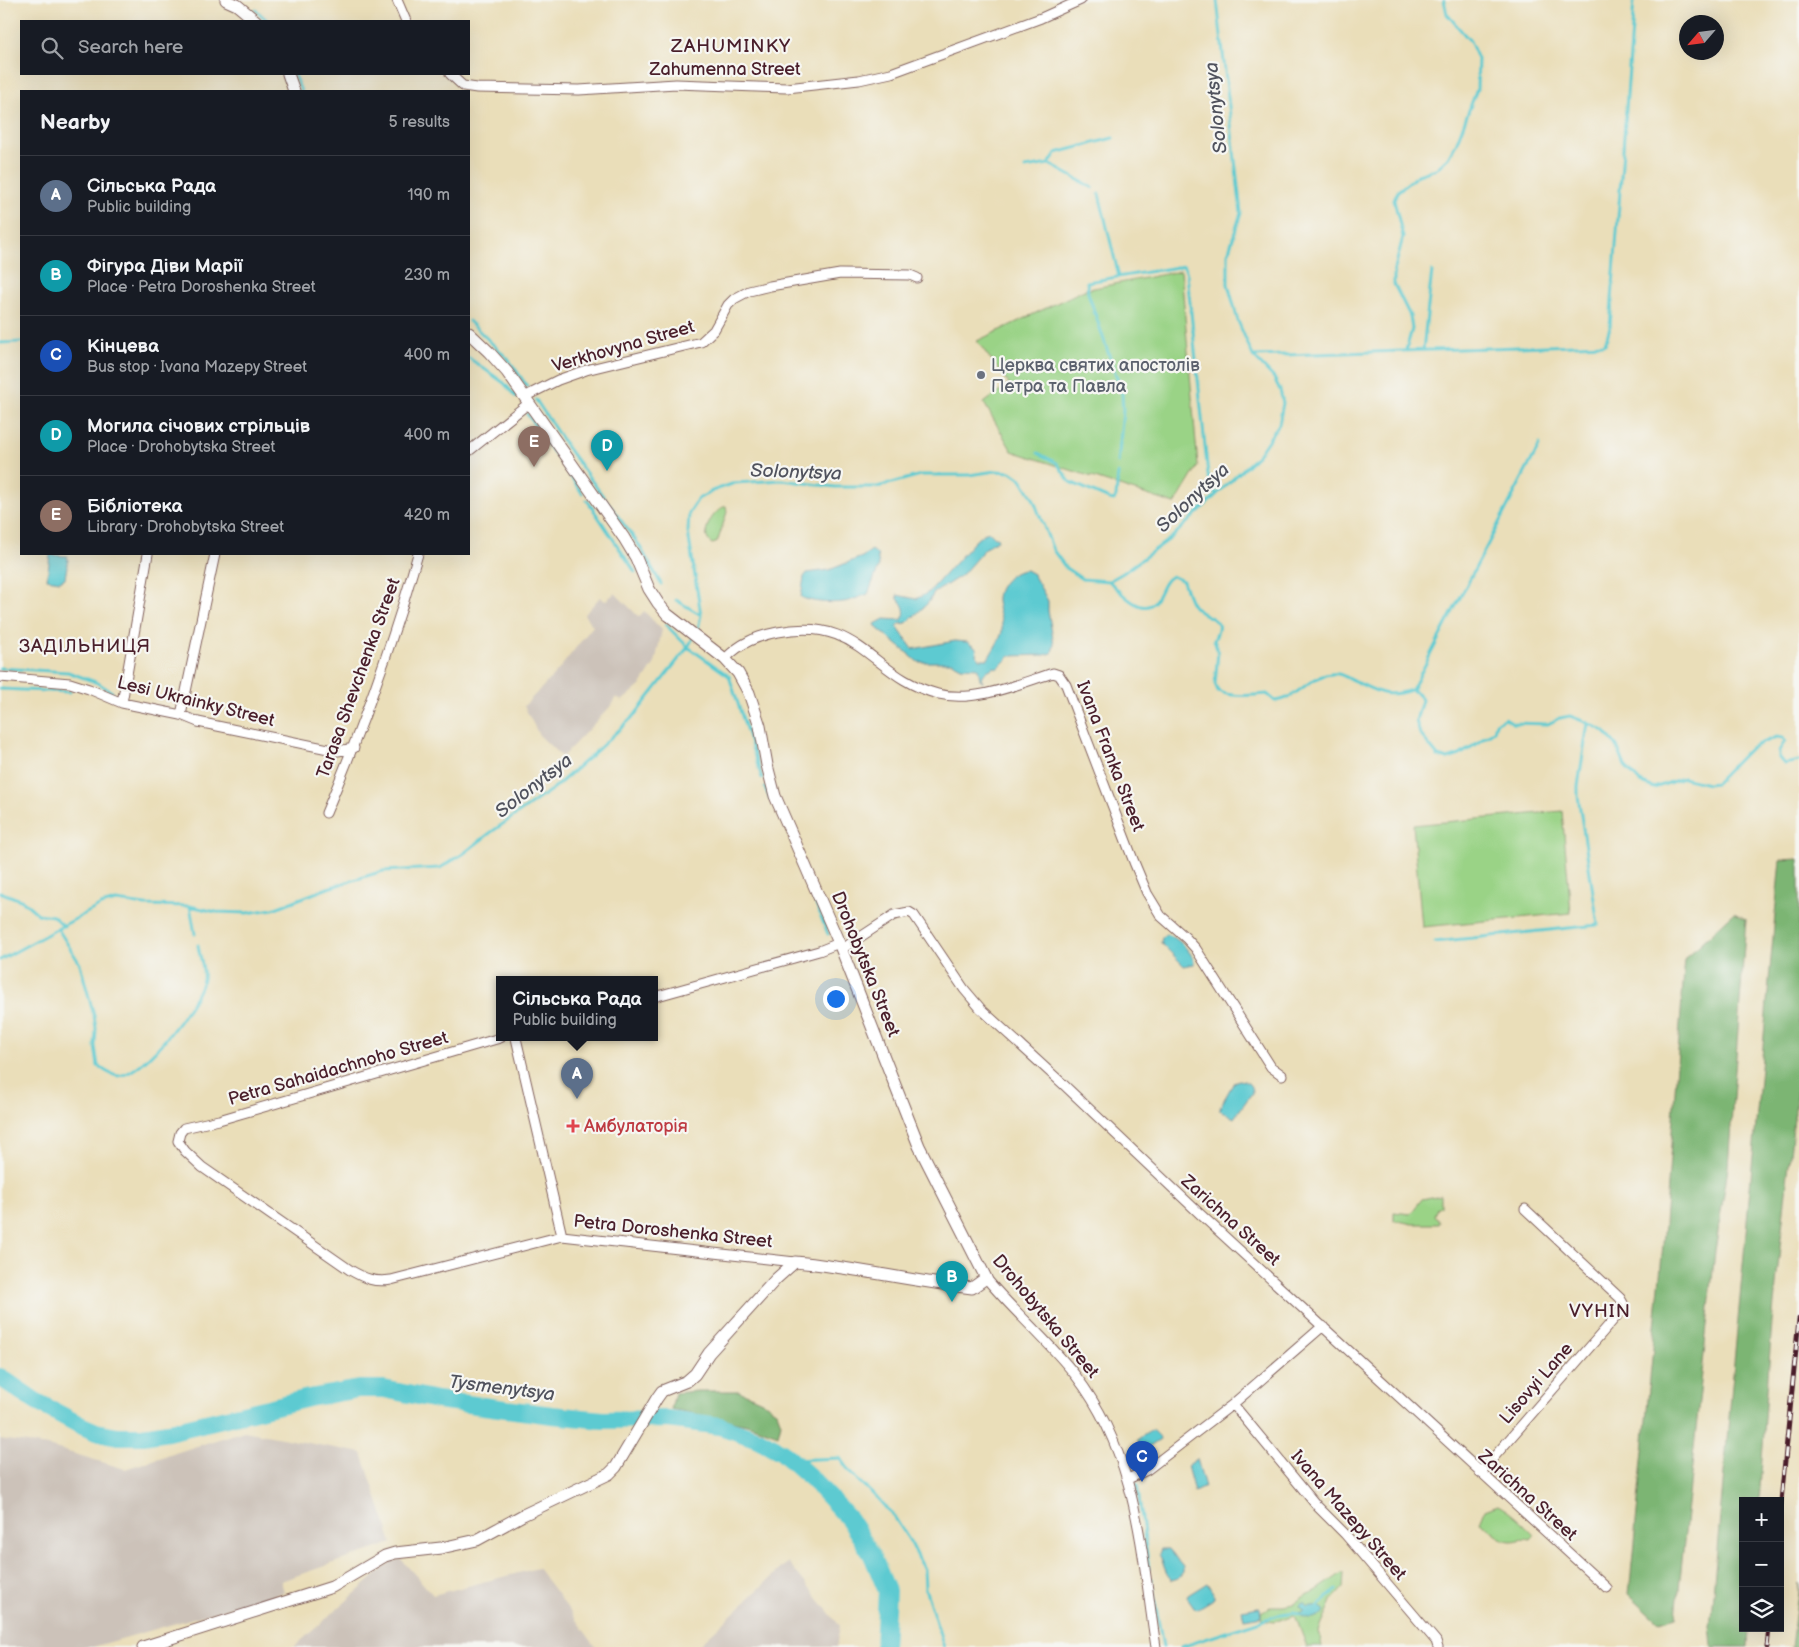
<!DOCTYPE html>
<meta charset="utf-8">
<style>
body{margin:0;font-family:"Balsamiq Sans",sans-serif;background:#242831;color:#f1f3f6}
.controls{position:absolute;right:15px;bottom:15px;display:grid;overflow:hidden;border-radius:0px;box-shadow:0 5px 20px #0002}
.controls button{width:45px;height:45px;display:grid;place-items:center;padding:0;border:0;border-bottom:1px solid #363941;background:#171b24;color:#f1f3f6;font:25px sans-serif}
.compass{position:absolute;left:1679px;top:15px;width:45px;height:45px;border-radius:50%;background:#171b24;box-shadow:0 5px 20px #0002;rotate:242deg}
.you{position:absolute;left:835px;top:998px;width:18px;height:18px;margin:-12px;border:4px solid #fff;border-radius:50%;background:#1a73e8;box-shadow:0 0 0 8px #1a73e833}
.badge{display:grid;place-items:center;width:32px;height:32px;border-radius:50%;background:#d1495b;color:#fff;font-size:16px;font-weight:700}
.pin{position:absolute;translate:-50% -41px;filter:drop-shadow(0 1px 2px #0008)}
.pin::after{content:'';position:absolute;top:26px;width:18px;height:15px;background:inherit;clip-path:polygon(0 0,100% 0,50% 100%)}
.popup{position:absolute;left:496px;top:976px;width:162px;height:65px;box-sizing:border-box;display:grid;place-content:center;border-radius:0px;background:#171b24;filter:drop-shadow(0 1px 4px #0005);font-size:16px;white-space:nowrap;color:#9ea1a6}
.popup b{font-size:19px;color:#f1f3f6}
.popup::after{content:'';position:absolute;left:50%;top:100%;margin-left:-10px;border:10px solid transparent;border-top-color:#171b24}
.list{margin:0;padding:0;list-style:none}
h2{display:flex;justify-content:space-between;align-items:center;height:65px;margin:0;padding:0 20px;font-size:21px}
h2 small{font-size:16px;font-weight:400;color:#9ea1a6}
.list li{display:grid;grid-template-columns:32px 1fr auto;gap:15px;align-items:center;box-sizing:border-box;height:80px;padding:0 20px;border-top:1px solid #363941}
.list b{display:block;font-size:19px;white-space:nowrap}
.list p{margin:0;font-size:16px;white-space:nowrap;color:#9ea1a6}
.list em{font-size:16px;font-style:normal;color:#9ea1a6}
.icon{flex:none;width:28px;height:28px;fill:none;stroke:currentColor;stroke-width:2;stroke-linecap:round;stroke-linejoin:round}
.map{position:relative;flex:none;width:1799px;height:1647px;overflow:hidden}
.search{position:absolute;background:#171b24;box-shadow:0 5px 20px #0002;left:20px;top:20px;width:450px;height:55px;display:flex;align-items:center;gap:12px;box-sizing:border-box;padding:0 18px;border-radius:0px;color:#9ea1a6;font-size:19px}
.panel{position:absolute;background:#171b24;box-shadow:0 5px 20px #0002;left:20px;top:90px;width:450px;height:465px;border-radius:0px}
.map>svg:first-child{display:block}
.industrial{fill:#ccc2b9}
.green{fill:#9ad386;stroke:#727958}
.forest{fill:#7bb573;stroke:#626a4f}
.water{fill:#5dcad1;stroke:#54747e}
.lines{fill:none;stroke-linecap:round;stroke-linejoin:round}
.stream{stroke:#5dcad1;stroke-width:3}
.river{stroke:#5dcad1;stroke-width:18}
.minor-casing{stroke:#82625d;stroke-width:11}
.tertiary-casing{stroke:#82625d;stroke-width:13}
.minor{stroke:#fff;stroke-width:9}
.tertiary{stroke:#fff;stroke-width:11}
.rail-casing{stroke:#4a1f2b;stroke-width:5}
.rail{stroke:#f6f6f2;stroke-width:3;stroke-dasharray:9;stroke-linecap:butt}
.worship-dot{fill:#6b7280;stroke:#f6f6f2;stroke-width:2}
.health-dot{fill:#e0444e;stroke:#f6f6f2;stroke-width:2}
.labels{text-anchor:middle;stroke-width:4.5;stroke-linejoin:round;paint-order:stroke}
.street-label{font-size:18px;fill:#4a1f2b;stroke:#f6f6f2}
.worship-label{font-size:18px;fill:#5b616d;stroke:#f6f6f2;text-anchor:start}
.health-label{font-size:18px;fill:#be3a42;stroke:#f6f6f2;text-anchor:start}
.neighbourhood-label{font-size:19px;letter-spacing:1px;fill:#4a1f2b;stroke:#f6f6f2}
.water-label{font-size:19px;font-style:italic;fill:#50525d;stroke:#f6f6f2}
</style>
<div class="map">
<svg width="1799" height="1647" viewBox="0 0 1799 1647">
<rect width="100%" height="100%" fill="#f6f6f2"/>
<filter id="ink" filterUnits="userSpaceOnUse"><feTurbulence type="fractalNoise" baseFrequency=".02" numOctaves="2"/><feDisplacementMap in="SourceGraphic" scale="10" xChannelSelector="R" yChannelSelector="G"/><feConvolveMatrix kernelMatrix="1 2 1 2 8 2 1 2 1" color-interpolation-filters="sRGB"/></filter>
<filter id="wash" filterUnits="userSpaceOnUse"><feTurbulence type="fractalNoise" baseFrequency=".0096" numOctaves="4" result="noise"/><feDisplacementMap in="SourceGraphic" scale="20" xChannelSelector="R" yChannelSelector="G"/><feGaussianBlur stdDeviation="1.12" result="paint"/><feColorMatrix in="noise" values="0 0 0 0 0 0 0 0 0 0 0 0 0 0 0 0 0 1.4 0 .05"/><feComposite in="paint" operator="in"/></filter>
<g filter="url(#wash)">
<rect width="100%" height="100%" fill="#eadeb9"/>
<!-- industrial -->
<path class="industrial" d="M615 593 639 617 644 611 662 630 655 663 640 686 622 701 616 697 610 707 562 757 539 735 524 706 556 673 593 626 584 615 600 597 605 601Z
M244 1431 362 1453 392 1543 281 1581 284 1592 93 1647H0V1439L48 1446 125 1469Z
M401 1559 433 1595 538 1568 596 1647H294L391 1562Z
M788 1562 840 1626 836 1647H697Z"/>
<!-- green -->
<path class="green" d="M1181 271 1198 466 1175 504 1012 451 984 403 1009 384 977 341 1084 290Z
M726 506 727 512 718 540 716 543 712 544C698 535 713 510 726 506Z
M1562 811 1571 913 1422 927 1413 825Z
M1441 1195V1207L1437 1208 1434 1215 1439 1222 1438 1224H1412L1394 1220V1212L1410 1214 1422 1199Z
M1498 1505C1511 1512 1523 1524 1534 1535L1531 1540C1521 1538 1519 1541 1511 1541 1500 1541 1489 1528 1480 1522L1485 1510Z
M1342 1573H1344L1343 1588 1333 1599 1319 1631 1322 1647H1307L1295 1615 1274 1622 1262 1620V1612L1272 1606H1283L1293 1604 1308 1594 1316 1591Z"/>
<!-- forest -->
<path class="forest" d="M1799 859V1071L1772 1322 1759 1501H1743V1628H1749L1748 1647H1712L1710 1626 1780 860Z
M1734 913 1746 919 1728 1167 1715 1251 1676 1617 1659 1622 1629 1594 1665 1224 1685 958Z
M697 1391H739L762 1401 777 1412 781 1423 778 1435 747 1424 671 1409 675 1393Z
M1799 1583V1647H1791Z"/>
<!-- water -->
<path class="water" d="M989 532 994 537H997L998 540 990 544 981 553 962 575 934 593 928 603 909 621 906 623 899 624 897 627 913 649 955 641 967 642 977 649 976 655 980 659H988C991 653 1002 637 1002 631 1003 621 998 611 997 601 996 586 1012 570 1026 570L1033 574 1048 601V611L1054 644 1052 653 1045 655 1010 656 998 668 994 667 987 671 981 677 983 683 980 679 978 668 961 667 952 662H918L877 628 875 624 884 619 901 620C908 613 903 604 898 599L897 595 916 599 929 592 974 542 983 534Z
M872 550 877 554 879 566 868 594C862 596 855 599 849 601 837 604 811 603 801 597L804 577 807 573 829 570 862 557Z
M50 555 67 556 68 560 65 578 60 581 47 579Z
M1166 934C1176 936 1195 954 1194 964L1184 966 1161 943 1162 937Z
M1239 1080C1247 1081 1252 1084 1252 1093L1234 1118 1220 1110V1107L1234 1082Z
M1152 1430 1160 1438V1440L1145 1450 1138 1441V1439Z
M1197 1459 1205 1487 1194 1492 1187 1466Z
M1161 1549H1169C1175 1555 1177 1561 1183 1567V1572L1178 1578 1172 1580C1164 1573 1164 1563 1159 1554Z
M1207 1583 1215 1596V1598L1197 1609 1194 1607 1187 1597 1188 1595Z
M1304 1603 1307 1607C1316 1605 1320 1605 1325 1611 1316 1621 1307 1622 1298 1613L1304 1612V1610L1300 1606 1301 1604Z
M1259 1607 1261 1608 1262 1616 1244 1619 1242 1610Z"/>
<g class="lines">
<!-- stream -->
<path class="stream" d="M256 10 268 21
M294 74 301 91
M1049 164 1056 153 1113 138
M1025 168 1049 164 1093 188
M1099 194 1119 277
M469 321 509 360 527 386
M0 343 21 342
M1406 350 1412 329 1410 316 1394 284V272L1403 237 1394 200 1398 191 1418 175 1436 169 1448 158 1456 144 1477 89 1478 59 1470 41 1447 14 1444 0
M1423 350 1432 271
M1254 356 1605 344 1610 327 1634 0
M469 358 504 383 516 397
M536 400 569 450 639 545 661 584
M527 414 582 493
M1038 453 1057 463 1070 482 1109 499 1114 500 1116 497 1118 473
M1118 463 1123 411 1122 393 1088 293 1087 282 1184 266 1187 274 1208 475 1216 495
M587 500 635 572
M1109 581C1118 590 1142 617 1154 602 1161 594 1162 581 1172 576L1183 581C1186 589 1188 598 1192 604 1202 621 1229 613 1214 640L1218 652 1215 684 1218 691C1231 698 1253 695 1267 694L1275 701C1298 700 1311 671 1338 674 1343 675 1348 678 1352 680 1377 691 1384 699 1411 690L1419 694 1422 700 1416 721 1420 734 1438 756 1448 759 1460 755 1494 731 1496 723 1505 718 1513 723 1548 724 1560 718 1570 716 1588 723 1604 731 1617 746 1625 766 1640 782 1654 788 1683 778 1708 784 1716 783 1750 748 1776 737 1783 738 1785 741 1779 751V758L1784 764 1799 761
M676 600 701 615
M666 625 688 647 729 676 762 778
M0 668 68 672 98 683 112 692
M0 689 70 692
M1412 690 1540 444
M765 788 771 800
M0 892 23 901 38 914 53 916 64 926
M813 897 828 934
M190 906 195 934
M58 929 80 964 94 1016 96 1028 95 1046 98 1066C104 1070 111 1076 119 1076 145 1073 197 1004 203 979 205 969 199 955 198 945
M1434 942 1598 925 1578 796V786L1588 723
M0 960 101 905 116 901 145 905 190 906 216 912 247 913 273 909 328 888 383 871 440 868 463 854 490 833 554 788 593 754 634 716 688 647 698 629 701 615 688 532 689 513 698 499 712 491 735 483 782 480 835 487H877L921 475H969L996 471 1011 472 1021 479 1033 498 1053 550 1066 568 1082 579 1109 581 1123 573 1171 538 1258 455 1279 424 1283 403 1280 390 1274 378 1253 356 1238 321 1228 284V254L1241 213 1217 0
M790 1460 840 1458 851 1474 878 1499 895 1518 911 1543 924 1569 925 1588 944 1647
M1137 1484 1149 1568
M1151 1579 1163 1647
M1316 1608 1336 1590
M1181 1647 1282 1614 1295 1612 1300 1614"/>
<!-- river -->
<path class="river" d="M0 1377 35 1401 80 1425 96 1432 118 1436H143L168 1432 309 1398 359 1389H384L437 1400 552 1415 603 1420 668 1419 720 1426 758 1439 782 1452 812 1479 849 1519 872 1555 887 1591 884 1647"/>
</g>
</g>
<g filter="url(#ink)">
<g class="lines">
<!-- minor casing -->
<g class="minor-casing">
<path id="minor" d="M397 0 406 21
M450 74 463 86 477 88 579 90 676 84 787 88 859 80 891 73 1041 18 1081 0
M524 397 558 380 586 370 701 342 714 330 728 305 734 299 749 291 770 286 840 274 910 275 917 278
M469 451 529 403
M725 659C740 643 757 636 778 632 861 615 871 677 938 694 975 703 1018 684 1053 673L1059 675 1066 685 1134 862 1147 893 1161 916 1186 938 1196 949 1271 1067 1282 1075
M0 677 70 683 89 689 122 703 181 715 198 722 338 751 354 748
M122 703 148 554
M181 715 215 554
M326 813C362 728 393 642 418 554
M842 949 894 915 909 912 914 915 964 989 981 1009 1063 1084 1199 1213 1607 1588
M654 997 819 951 839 943
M500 1038 219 1120 184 1128 180 1133 178 1141 185 1151 202 1167 350 1270C364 1278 374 1283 391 1280L562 1236 795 1262
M516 1038 562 1236
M986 1278C1014 1312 1049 1341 1076 1376 1138 1457 1141 1550 1156 1647
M1233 1404 1317 1506 1345 1534 1436 1641 1438 1647
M1480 1473 1622 1310 1624 1305 1620 1298 1525 1209
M1128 1479 1147 1470 1233 1404 1323 1326"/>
</g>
<!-- tertiary casing -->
<g class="tertiary-casing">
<path id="tertiary" d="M226 0 237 5 256 21
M288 74 294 91
M143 1647 332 1587 385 1556 395 1553 441 1548 477 1540 523 1515 609 1474 616 1467 657 1398 662 1391 687 1381 695 1374 709 1353 776 1279 795 1262C854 1267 913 1282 972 1288L986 1278 919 1146 839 943 775 796 767 765 760 726 749 693 738 673 725 659 667 614 658 603 649 589 636 558 624 538 507 372 489 352 469 333"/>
</g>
<!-- minor -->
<use href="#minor" class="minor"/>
<!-- tertiary -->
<use href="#tertiary" class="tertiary"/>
<!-- rail casing -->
<g class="rail-casing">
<path id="rail" d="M1780 1511 1799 1319
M1767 1647 1769 1628"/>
</g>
<!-- rail -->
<use href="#rail" class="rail"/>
</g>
</g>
<!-- markers -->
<circle class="worship-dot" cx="981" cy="375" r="5"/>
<path class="health-dot" d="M570.5 1118.5h5v5h5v5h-5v5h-5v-5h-5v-5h5z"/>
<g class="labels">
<!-- street labels -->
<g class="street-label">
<text x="725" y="75">Zahumenna Street</text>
<text transform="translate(623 346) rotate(-16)" y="6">Verkhovyna Street</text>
<text transform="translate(358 678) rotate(-70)" y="6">Tarasa Shevchenka Street</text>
<text transform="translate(196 701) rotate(14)" y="6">Lesi Ukrainky Street</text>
<text transform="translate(1111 756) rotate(69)" y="6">Ivana Franka Street</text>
<text transform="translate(866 964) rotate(68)" y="6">Drohobytska Street</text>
<text transform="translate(338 1068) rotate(-16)" y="6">Petra Sahaidachnoho Street</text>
<text transform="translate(1231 1220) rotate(42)" y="6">Zarichna Street</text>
<text transform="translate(673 1231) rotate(6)" y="6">Petra Doroshenka Street</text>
<text transform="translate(1046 1316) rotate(50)" y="6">Drohobytska Street</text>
<text transform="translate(1536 1383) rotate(-49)" y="6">Lisovyi Lane</text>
<text transform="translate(1528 1495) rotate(42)" y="6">Zarichna Street</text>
<text transform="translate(1349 1515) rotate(49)" y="6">Ivana Mazepy Street</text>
</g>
<!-- worship labels -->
<g class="worship-label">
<text x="991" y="371">Церква святих апостолів<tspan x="991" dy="21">Петра та Павла</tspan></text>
</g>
<!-- health labels -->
<g class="health-label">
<text x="584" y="1132">Амбулаторія</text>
</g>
<!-- neighbourhood labels -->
<g class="neighbourhood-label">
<text x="731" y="52">ZAHUMINKY</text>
<text x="85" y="652">ЗАДІЛЬНИЦЯ</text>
<text x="1600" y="1317">VYHIN</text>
</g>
<!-- water labels -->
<g class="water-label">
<text transform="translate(1215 108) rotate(-96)" y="7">Solonytsya</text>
<text transform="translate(796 471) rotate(2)" y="7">Solonytsya</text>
<text transform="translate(1192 497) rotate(-43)" y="7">Solonytsya</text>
<text transform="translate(533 785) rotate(-38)" y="7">Solonytsya</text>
<text transform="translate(502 1387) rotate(7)" y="7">Tysmenytsya</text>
</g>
</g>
</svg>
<div class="controls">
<button>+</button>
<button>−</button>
<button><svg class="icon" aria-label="layers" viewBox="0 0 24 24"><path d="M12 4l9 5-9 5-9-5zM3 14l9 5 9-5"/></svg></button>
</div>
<svg class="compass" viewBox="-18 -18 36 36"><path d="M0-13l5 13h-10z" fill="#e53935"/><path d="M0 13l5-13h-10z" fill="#9ea1a6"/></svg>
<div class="you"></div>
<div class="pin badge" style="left:577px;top:1099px;background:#5c6f8a">A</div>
<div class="popup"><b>Сільська Рада</b>Public building</div>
<div class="pin badge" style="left:952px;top:1302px;background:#0f9aa8">B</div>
<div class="pin badge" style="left:1142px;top:1482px;background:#1a4fb4">C</div>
<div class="pin badge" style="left:607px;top:471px;background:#0f9aa8">D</div>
<div class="pin badge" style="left:534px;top:467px;background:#8d6e63">E</div>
<div class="search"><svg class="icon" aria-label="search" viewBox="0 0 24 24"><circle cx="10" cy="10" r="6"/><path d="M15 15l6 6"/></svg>Search here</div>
<section class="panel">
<h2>Nearby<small>5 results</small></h2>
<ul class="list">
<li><span class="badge" style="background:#5c6f8a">A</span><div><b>Сільська Рада</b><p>Public building</p></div><em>190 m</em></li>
<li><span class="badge" style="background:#0f9aa8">B</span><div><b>Фігура Діви Марії</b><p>Place · Petra Doroshenka Street</p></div><em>230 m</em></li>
<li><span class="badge" style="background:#1a4fb4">C</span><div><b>Кінцева</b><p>Bus stop · Ivana Mazepy Street</p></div><em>400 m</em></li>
<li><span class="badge" style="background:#0f9aa8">D</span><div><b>Могила січових стрільців</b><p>Place · Drohobytska Street</p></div><em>400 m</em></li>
<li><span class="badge" style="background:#8d6e63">E</span><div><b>Бібліотека</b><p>Library · Drohobytska Street</p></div><em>420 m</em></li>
</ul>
</section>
</div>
